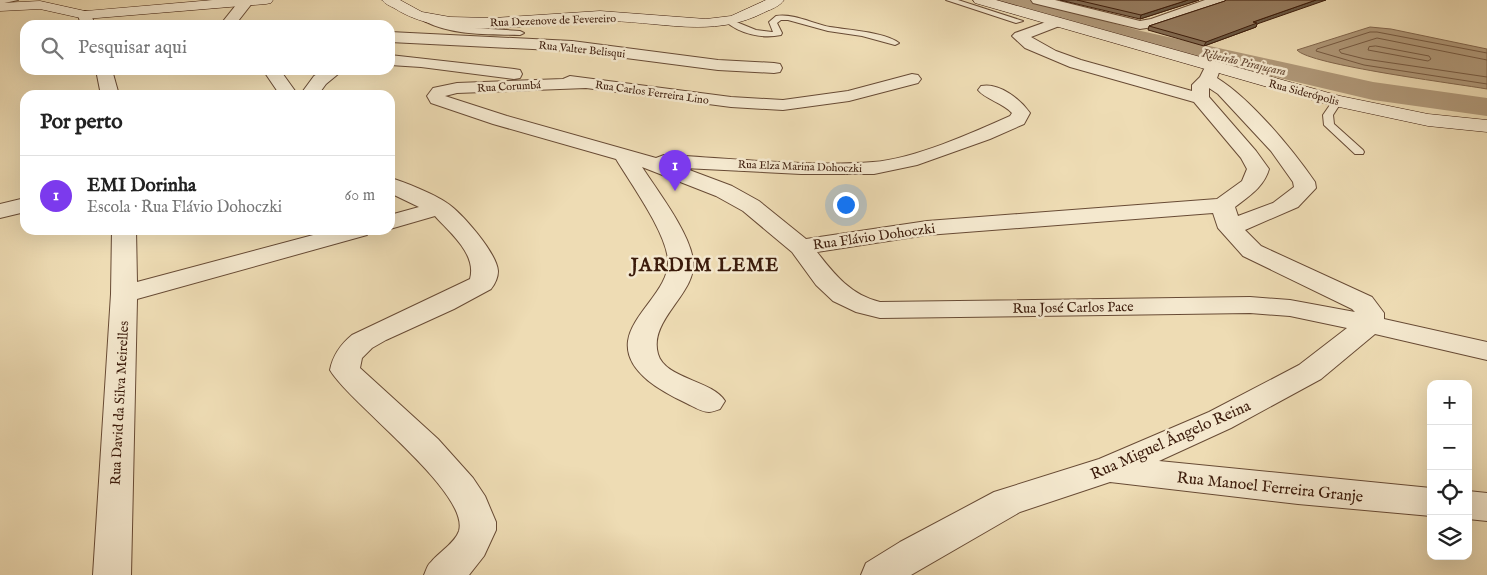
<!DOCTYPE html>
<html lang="pt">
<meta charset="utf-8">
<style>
body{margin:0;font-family:"IM FELL English",serif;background:#f2f2f2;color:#222}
.controls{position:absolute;right:15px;bottom:15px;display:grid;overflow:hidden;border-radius:10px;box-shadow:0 5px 20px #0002}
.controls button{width:45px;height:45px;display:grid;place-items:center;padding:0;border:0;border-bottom:1px solid #e0e0e0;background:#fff;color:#222;font:25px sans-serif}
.you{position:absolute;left:845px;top:204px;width:18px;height:18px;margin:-12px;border:4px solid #fff;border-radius:50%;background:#1a73e8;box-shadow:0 0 0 8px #1a73e833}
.badge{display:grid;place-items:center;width:32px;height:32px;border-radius:50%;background:#7c3aed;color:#fff;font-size:16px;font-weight:700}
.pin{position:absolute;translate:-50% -41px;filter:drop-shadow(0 1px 2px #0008)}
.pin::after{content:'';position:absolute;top:26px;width:18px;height:15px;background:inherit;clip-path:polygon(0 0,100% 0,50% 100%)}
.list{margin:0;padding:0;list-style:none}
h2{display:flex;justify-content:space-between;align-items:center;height:65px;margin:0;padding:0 20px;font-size:21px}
h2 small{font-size:16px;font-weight:400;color:#767676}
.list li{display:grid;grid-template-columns:32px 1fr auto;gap:15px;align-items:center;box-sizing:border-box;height:80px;padding:0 20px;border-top:1px solid #e0e0e0}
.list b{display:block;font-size:19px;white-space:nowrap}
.list p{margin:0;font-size:16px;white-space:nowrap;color:#767676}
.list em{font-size:16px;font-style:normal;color:#767676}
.icon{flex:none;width:28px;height:28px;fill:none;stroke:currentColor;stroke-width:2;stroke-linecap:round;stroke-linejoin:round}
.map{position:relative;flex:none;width:1487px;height:575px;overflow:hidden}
.search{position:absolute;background:#fff;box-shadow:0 5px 20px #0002;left:20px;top:20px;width:375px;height:55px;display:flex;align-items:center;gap:12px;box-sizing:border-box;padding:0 18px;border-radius:15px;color:#767676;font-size:19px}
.panel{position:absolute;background:#fff;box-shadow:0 5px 20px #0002;left:20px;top:90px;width:375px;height:145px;border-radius:15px}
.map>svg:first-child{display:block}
.water{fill:#b19a7b;stroke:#82674e}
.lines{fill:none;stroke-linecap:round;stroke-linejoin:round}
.shore{stroke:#765a43;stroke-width:1}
.river{fill:#b19a7b;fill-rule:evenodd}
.lane-casing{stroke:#684b35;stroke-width:2}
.street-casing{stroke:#684b35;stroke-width:2}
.secondary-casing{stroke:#3b1b0b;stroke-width:1}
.lane{fill:#f4e8ce;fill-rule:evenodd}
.street{fill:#f4e8ce;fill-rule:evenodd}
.secondary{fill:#f4e8ce;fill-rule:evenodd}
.wall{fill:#836d55;stroke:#3b1b0b}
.shaded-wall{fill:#6a5945;stroke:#3b1b0b}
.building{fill:#987f63;stroke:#3b1b0b}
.labels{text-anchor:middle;stroke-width:5;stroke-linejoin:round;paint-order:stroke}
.far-street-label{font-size:11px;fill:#3b1b0b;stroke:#f4e8ce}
.far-water-label{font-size:12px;font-style:italic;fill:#644732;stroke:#f4e8ce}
.street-label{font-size:14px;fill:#3b1b0b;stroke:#f4e8ce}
.near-street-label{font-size:16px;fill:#3b1b0b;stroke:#f4e8ce}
.district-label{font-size:19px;font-weight:bold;letter-spacing:1px;fill:#3b1b0b;stroke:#f4e8ce}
</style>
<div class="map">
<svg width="1487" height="575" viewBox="0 0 1487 575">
<rect width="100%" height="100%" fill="#eedcb4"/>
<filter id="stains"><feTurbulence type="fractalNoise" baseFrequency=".004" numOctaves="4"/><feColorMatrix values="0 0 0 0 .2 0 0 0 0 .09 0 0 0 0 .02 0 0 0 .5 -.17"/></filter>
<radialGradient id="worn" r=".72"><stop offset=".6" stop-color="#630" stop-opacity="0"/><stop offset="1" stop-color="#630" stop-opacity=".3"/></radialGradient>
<!-- water -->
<path class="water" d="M1370 27 1391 29 1487 49V89C1459 84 1309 65 1297 50Z"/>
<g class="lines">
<!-- shore -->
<path class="shore" d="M1376 46 1429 56 1431 59 1428 61 1368 50 1369 47Z
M1487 53 1377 32H1370L1317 49 1316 51 1364 65 1487 84
M1487 60 1377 38 1339 50 1341 53 1365 59 1487 77"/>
<!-- river -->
<path class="river" d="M994 0H1030L1141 31 1373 82 1487 98V116L1373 100 1127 42 997 5Z"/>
<!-- lane casing -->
<g class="lane-casing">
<path id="lane" d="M0 0H18L0 4Z
M946 0H958L1023 21 1016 23Z
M776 16C794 13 813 24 830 27 848 30 885 32 899 43L895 45 862 36 828 31 788 20H781L777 23 782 33 781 35C762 39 740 34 725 21L729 19 756 30 772 32H773L769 22Z
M424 17 459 27 520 31 524 33 520 35C488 34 454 36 424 21Z
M1337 98 1342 101 1333 115 1334 124 1363 150 1364 152 1363 154H1355L1324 125 1323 115 1334 99Z"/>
</g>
<!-- street casing -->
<g class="street-casing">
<path id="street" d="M240 0H251L253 2 235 25H220Z
M1031 0H1055L1140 21 1151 19 1205 0H1225L1223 3 1159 26 1140 29 1033 3Z
M85 11 90 12 95 25H81L78 15 80 12Z
M1057 18 1062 19 1064 22 1062 25 1031 37 1056 51 1081 60 1192 91V85L1200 77 1207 63H1219L1221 67 1217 78C1251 99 1292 149 1315 182L1316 188 1298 207 1245 230 1261 246 1372 297 1384 313V319L1487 342V360L1375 334 1321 379 1231 428 1159 461 1431 488V516L1298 504 1110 482 1020 512 911 575H861L866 563 900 542 994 492 1099 459 1209 412 1299 365 1347 328 1290 316 1250 313 880 318 856 312 833 301 816 285 792 252 743 211 716 196 642 167C657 190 690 233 693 260 698 293 648 319 658 354 665 379 712 380 725 401L720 409C717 410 712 412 709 412 702 412 694 407 688 404 665 393 624 373 628 341 632 313 670 289 668 260 666 232 631 184 616 159L493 124 431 103 427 96 433 88 457 83 563 79 570 76 731 97 783 100 848 91 912 74 918 75 921 79 918 83 849 101 783 110 731 107 586 88 457 93 445 96 507 116 656 158 664 155C732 158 806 167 873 162 914 159 972 133 1010 116L1012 113C1003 103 985 99 978 90L981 86C999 82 1020 99 1030 113L1024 124 990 139 917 165 874 174H801L684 168 732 186 759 201 806 239 927 221 1217 199 1242 181 1247 169 1241 158 1194 102 1070 67 1025 48 1012 36 1015 33ZM1209 88 1218 94 1271 151 1293 182 1294 187 1273 203 1238 216 1235 207C1249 196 1264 187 1269 169L1256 151 1209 97ZM1213 213 1218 228 1243 256 1352 309 1355 312 1290 300 1250 297 880 302C851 295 834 274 817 252L927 235Z
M390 32 572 41 718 60 774 63 780 64 782 68 780 72 774 73 718 70 572 51 390 42Z
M390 55 514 69 520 70 522 74 520 78 514 79 421 67 390 65Z
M96 70H112L119 95H101Z
M263 70H280L298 95H280Z
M324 70H343L326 84 318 95H300L314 76Z
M390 178C405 182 434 194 447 203 461 212 497 253 498 271 498 277 495 284 491 289L454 309 386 340 372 348 362 358 360 368 438 439 473 478 485 496 496 522V530L484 556 469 575H424C426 571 427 565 431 562 439 552 455 543 459 531 470 492 351 405 330 370 333 355 340 345 352 335L470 279C477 254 450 233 435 216L390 229V215L419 207 390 193Z
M25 198V212L0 218V204Z
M112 230H136L137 282 332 230H371L367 235 137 299 131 575H93L111 294Z
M1468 491 1487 493V521L1468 519Z"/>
</g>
<!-- secondary casing -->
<g class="secondary-casing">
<path id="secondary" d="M213 0H273L271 3 266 4 85 19 40 9 0 11V3L40 1 85 11Z
M382 0H400L422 12 450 17 493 18 600 11 706 19 731 16 766 0H784C780 6 772 9 765 12 712 40 657 20 600 21 535 21 452 45 394 8 390 6 385 4 382 0Z
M973 0H996L1340 96 1428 114 1487 120V132L1428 126 1330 105 975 3Z"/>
</g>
<!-- lane -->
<use href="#lane" class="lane"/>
<!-- street -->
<use href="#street" class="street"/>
<!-- secondary -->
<use href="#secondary" class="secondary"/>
</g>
<!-- wall -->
<path class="wall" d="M1060 0H1199L1140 19Z
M1225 1 1257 24 1256 27 1204 46 1148 30 1149 26Z"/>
<!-- shaded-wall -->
<path class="shaded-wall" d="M1188 0H1199L1140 19 1141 15Z
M1316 0H1326L1257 24 1256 27 1204 46 1206 42 1253 22Z"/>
<!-- building -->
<path class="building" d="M1077 0H1188L1141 15Z
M1226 0H1316L1253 22 1257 23 1206 42 1149 26 1225 1Z"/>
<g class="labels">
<!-- far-street labels -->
<g class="far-street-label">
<text transform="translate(553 20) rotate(-2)" y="4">Rua Dezenove de Fevereiro</text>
<text transform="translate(582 49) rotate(6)" y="4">Rua Valter Belisqui</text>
<text transform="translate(509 86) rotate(-3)" y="4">Rua Corumbá</text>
<text transform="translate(652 92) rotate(8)" y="4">Rua Carlos Ferreira Lino</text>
<text transform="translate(1304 92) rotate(15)" y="4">Rua Siderópolis</text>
<text transform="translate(800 166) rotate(2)" y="4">Rua Elza Marina Dohoczki</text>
</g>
<!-- far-water labels -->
<g class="far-water-label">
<text transform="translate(1244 62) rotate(13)" y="4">Ribeirão Pirajuçara</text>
</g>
<!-- street labels -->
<g class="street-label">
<text transform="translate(874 236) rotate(-8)" y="5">Rua Flávio Dohoczki</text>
<text transform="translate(1073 307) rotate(-1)" y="5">Rua José Carlos Pace</text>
<text transform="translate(119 403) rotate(-87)" y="5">Rua David da Silva Meirelles</text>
</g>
<!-- near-street labels -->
<g class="near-street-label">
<text transform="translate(1170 439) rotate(-24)" y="6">Rua Miguel Ângelo Reina</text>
<text transform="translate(1270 486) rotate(6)" y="6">Rua Manoel Ferreira Granje</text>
</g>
<!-- district labels -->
<g class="district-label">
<text x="705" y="271">JARDIM LEME</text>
</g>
</g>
<rect width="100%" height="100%" filter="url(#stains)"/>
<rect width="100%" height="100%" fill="url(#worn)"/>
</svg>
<div class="controls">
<button>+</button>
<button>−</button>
<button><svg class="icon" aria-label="locate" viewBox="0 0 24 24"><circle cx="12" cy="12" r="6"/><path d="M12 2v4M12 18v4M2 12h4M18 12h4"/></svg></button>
<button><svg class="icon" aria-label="layers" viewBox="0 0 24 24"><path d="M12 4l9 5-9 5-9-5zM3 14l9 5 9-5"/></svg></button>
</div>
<div class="you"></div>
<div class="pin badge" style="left:675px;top:191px">1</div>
<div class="search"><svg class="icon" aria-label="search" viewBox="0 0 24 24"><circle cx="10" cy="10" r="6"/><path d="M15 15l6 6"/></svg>Pesquisar aqui</div>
<section class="panel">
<h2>Por perto<small></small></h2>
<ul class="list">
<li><span class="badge">1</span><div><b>EMI Dorinha</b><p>Escola · Rua Flávio Dohoczki</p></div><em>60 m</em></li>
</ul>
</section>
</div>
